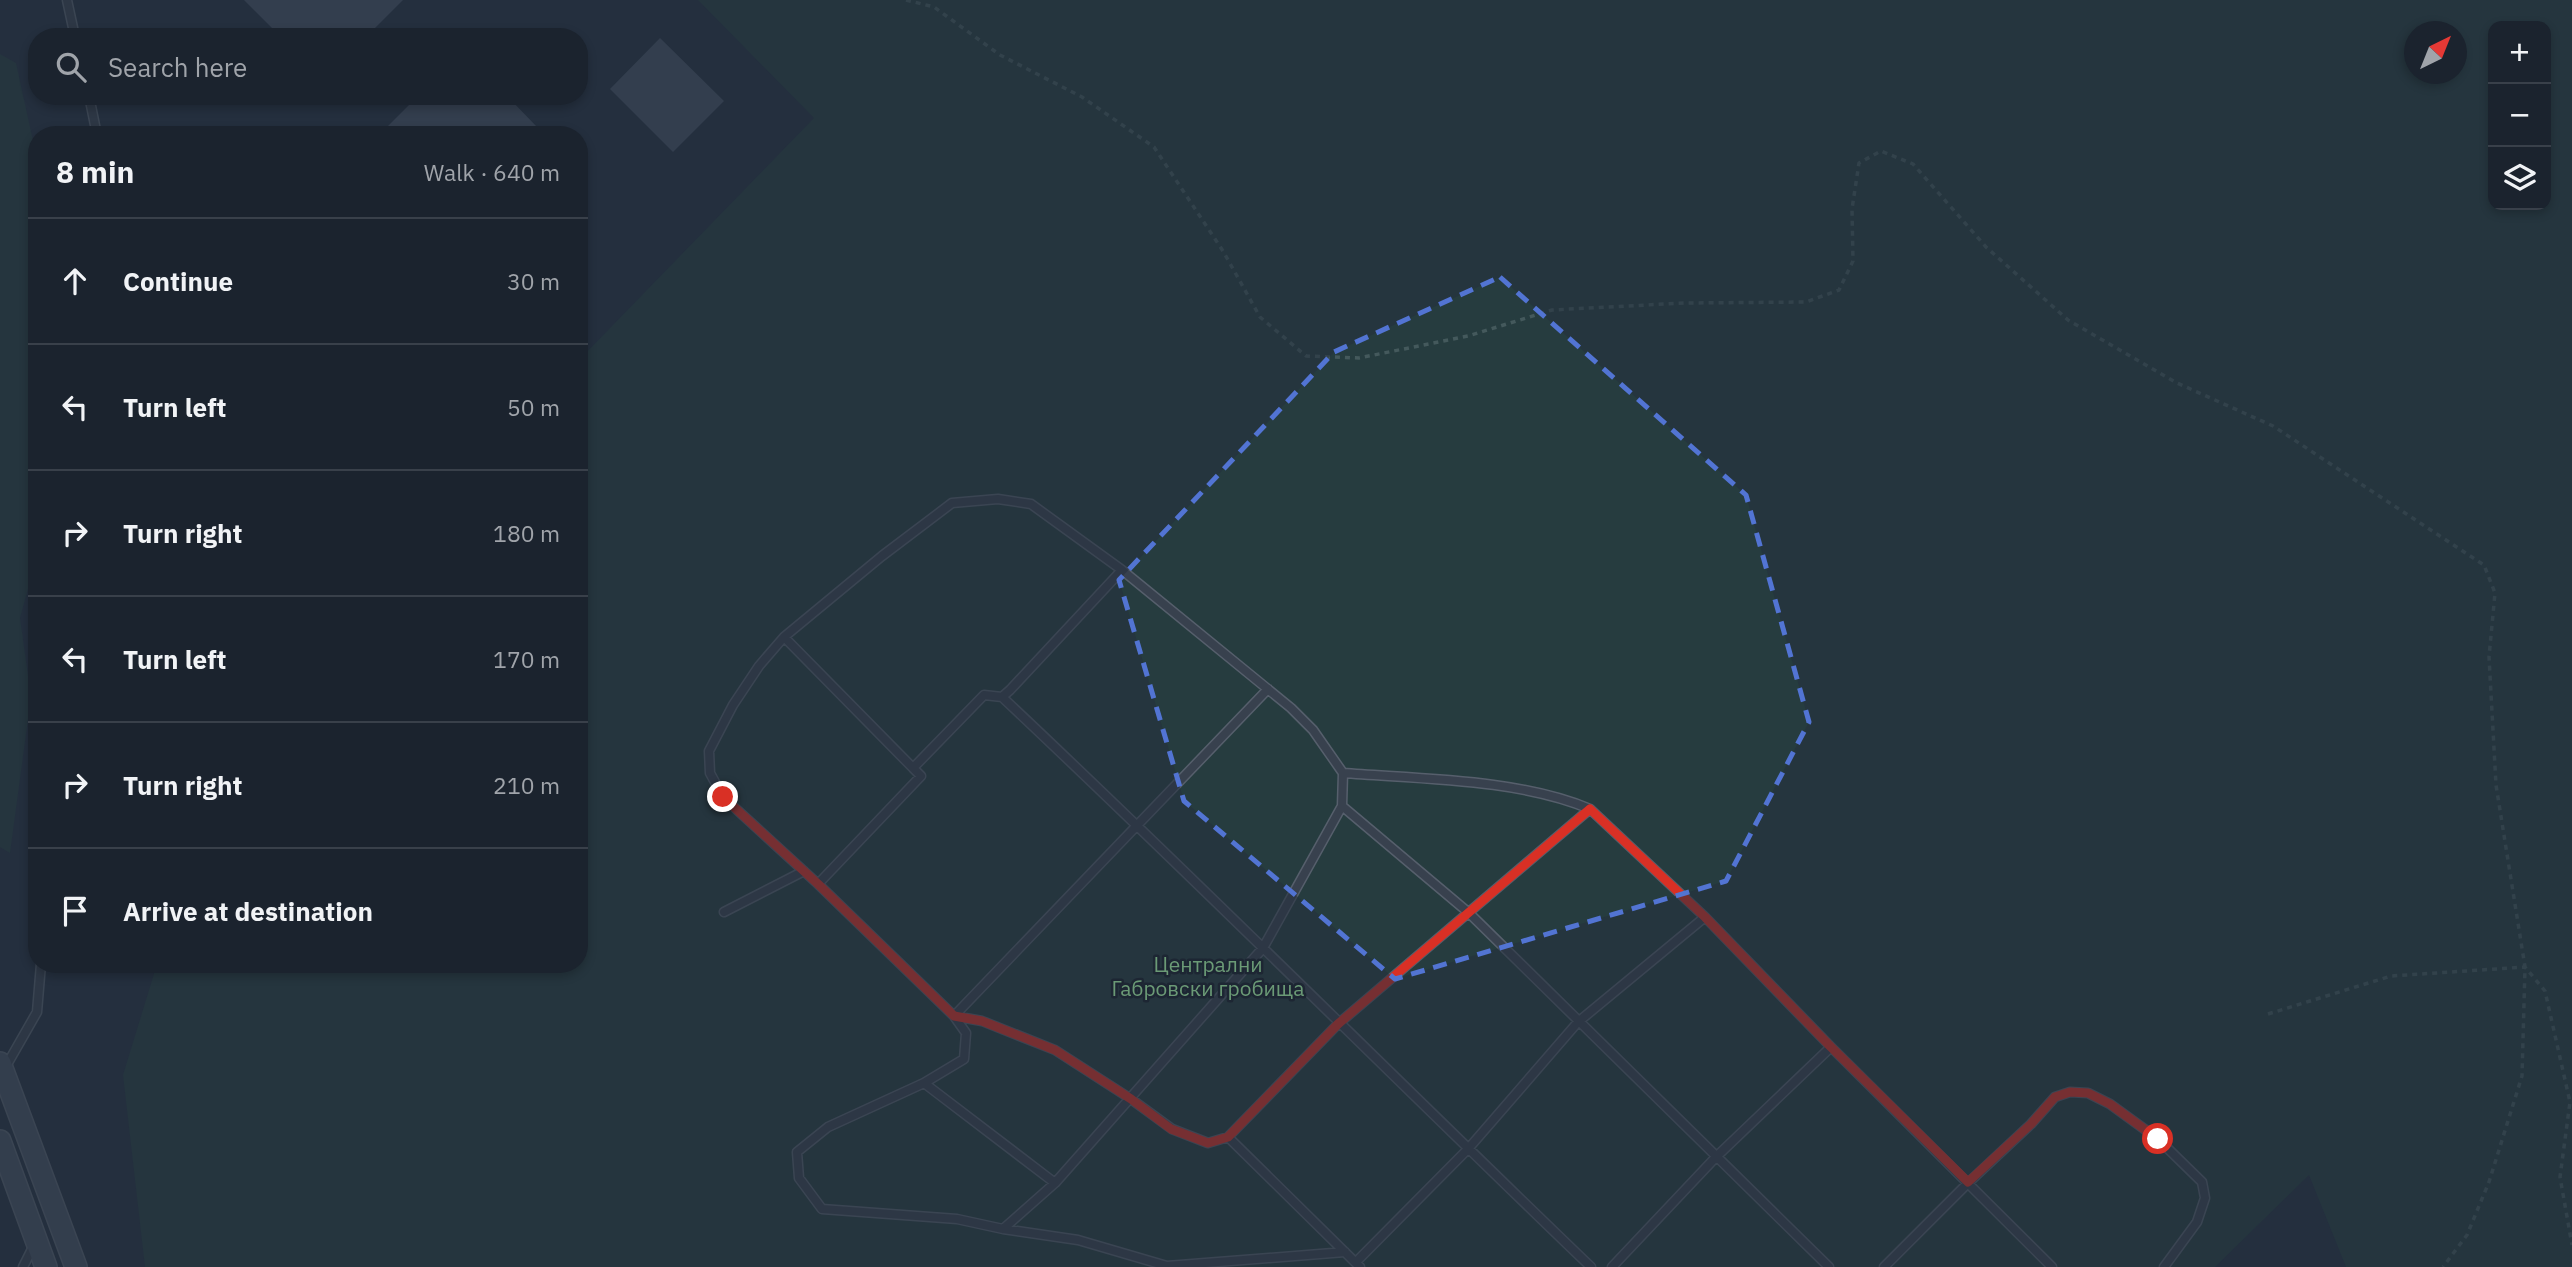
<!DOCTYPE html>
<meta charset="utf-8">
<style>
body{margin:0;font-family:"IBM Plex Sans",sans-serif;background:#282f3a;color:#f1f3f6}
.controls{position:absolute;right:21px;top:21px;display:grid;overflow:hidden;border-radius:14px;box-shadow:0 4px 10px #0003}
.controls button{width:63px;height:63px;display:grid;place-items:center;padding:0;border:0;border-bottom:2px solid #39404a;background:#1b232e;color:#f1f3f6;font:35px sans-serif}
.compass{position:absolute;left:2404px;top:21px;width:63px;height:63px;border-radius:50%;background:#1b232e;box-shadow:0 4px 10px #0003;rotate:43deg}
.stop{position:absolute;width:21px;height:21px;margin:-16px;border:5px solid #d93025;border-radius:50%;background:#fff}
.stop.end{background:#d93025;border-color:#fff;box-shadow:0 2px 7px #0008}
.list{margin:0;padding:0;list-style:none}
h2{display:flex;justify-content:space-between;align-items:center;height:91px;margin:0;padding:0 28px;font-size:30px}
h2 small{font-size:23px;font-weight:400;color:#a0a4aa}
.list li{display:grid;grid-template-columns:46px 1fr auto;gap:21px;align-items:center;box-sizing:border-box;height:126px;padding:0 28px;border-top:2px solid #39404a}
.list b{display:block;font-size:26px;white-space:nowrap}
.list em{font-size:23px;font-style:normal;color:#a0a4aa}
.icon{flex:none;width:38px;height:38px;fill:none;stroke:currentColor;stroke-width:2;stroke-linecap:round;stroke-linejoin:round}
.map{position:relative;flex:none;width:2572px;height:1267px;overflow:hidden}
.search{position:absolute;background:#1b232e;box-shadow:0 4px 10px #0003;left:28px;top:28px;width:560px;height:77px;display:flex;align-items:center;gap:18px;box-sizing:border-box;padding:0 24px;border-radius:28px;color:#a0a4aa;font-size:26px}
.panel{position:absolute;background:#1b232e;box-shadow:0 4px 10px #0003;left:28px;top:126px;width:560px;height:847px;border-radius:28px}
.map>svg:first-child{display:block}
.green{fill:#263c3f;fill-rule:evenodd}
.building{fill:#455162}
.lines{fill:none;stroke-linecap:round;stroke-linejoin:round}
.service-casing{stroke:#565f6c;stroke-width:11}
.secondary-casing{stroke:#565f6c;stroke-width:24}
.path{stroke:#44595c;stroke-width:3.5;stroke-dasharray:5 5;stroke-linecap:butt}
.service{stroke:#38414e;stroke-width:8}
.secondary{stroke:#465061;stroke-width:21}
.route{stroke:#d93025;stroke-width:9}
.marked{fill:none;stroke:#5274d3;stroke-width:5;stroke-dasharray:14 9;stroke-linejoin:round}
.labels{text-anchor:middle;stroke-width:5;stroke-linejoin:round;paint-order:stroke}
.park-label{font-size:21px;fill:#6b9a76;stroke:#1d2633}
</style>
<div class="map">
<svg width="2572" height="1267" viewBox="0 0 2572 1267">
<rect width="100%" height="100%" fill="#242f3e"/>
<!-- green -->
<path class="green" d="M698 0H2572V1267H2346L2309 1175 2215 1267H145L123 1075 157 964H579V360L814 118ZM2493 26H2546V205H2493ZM2414 32H2456V74H2414Z
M0 54 16 63 37 159V556L20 618 31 697 10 853 0 847Z"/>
<!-- building -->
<path class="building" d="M244 0H403L366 37H265L273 29Z
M660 38 724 101 673 152 610 89Z
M418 96H507L537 127 529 135H379Z"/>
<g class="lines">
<!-- service casing -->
<g class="service-casing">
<path id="service" d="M67 0 75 37
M89 96 97 135
M1122 570 1031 504 998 499 952 503 882 556 784 637 759 666 733 705 709 751 710 773 723 797 818 884 954 1016 982 1021 1055 1050 1131 1099 1172 1129 1208 1143 1228 1137 1360 1267
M784 637 913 768
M1268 689 954 1016 966 1033 964 1059 924 1083 828 1127 797 1152 799 1178 822 1209 957 1219 1003 1229 1078 1240 1167 1266 1345 1252
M1002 697C1201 884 1394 1078 1591 1267
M1343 773C1420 779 1520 779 1590 809L1705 917 1831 1047 2052 1267
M1342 806 1469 913 1829 1267
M818 884 921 776 913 768 984 695 1002 697 1010 690 1122 570 1291 708 1313 730 1343 773 1342 806 1263 948 1055 1183 1003 1229
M724 912 804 871
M5 1068 37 1012 41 964
M924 1083 1055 1183
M1228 1137 1338 1024 1590 809
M1356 1262 1468 1149 1578 1022 1705 917
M23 1267 33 1247
M1612 1267 1716 1157 1831 1047
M1884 1267 1968 1183 2031 1124 2055 1097 2070 1092 2088 1093 2110 1104 2158 1139 2202 1182 2205 1198 2197 1222 2164 1267"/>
</g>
<!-- secondary casing -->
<g class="secondary-casing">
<path id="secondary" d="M0 1063 76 1267
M0 1141 46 1267"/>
</g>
<!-- path -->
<path class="path" d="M906 0 934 7 1000 55 1082 97 1154 147 1223 251 1260 317 1306 356 1359 358 1468 336 1552 310 1684 303 1806 302 1839 290 1853 261 1852 209 1859 163 1881 151 1913 164 1986 247 2068 320 2177 383 2273 426 2484 565 2495 593 2489 657 2496 785 2525 967 2522 1076 2489 1182 2467 1235 2443 1267
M2268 1014 2391 976 2525 967 2545 991 2570 1102 2560 1177 2572 1245"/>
<!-- service -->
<use href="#service" class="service"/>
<!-- secondary -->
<use href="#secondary" class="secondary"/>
</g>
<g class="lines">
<!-- route -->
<path class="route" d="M723 797 818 884 954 1016 982 1021 1055 1050 1131 1099 1171 1129 1208 1143 1228 1137 1338 1024 1590 809 1705 917 1831 1047 1968 1182 2031 1124 2055 1097 2070 1092 2088 1093 2110 1104 2158 1139"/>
</g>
<!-- marked area -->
<path d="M0 0H2572V1267H0ZM1500 277 1746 495 1809 722 1726 881 1395 979 1184 801 1119 580 1334 352Z" fill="#242f3e" fill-opacity=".55" fill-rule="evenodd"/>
<path class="marked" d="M1500 277 1746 495 1809 722 1726 881 1395 979 1184 801 1119 580 1334 352Z"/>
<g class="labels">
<!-- park labels -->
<g class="park-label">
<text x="1208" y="972">Централни<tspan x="1208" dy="24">Габровски гробища</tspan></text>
</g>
</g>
</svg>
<div class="controls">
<button>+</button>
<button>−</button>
<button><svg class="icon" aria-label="layers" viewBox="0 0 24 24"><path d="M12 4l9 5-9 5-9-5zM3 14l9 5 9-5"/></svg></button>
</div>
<svg class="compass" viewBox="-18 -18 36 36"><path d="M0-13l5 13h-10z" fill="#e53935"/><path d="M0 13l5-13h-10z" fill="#a0a4aa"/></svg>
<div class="stop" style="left:2158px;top:1139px"></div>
<div class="stop end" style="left:723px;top:797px"></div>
<div class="search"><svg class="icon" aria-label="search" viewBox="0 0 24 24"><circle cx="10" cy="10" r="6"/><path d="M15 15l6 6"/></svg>Search here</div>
<section class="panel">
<h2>8 min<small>Walk · 640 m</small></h2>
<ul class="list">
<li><svg class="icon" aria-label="ahead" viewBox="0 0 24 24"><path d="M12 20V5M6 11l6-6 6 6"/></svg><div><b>Continue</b></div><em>30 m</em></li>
<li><svg class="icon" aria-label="left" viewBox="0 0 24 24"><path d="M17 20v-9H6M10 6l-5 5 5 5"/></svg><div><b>Turn left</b></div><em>50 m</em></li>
<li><svg class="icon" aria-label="right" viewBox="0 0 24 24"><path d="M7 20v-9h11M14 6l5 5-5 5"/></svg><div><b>Turn right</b></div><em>180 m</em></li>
<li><svg class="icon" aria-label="left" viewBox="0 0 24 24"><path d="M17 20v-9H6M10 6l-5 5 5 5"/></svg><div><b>Turn left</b></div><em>170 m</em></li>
<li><svg class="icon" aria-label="right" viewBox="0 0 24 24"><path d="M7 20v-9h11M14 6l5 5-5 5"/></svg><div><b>Turn right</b></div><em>210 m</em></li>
<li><svg class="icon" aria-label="arrive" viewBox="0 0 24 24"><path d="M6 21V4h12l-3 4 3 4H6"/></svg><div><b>Arrive at destination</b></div></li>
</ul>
</section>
</div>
